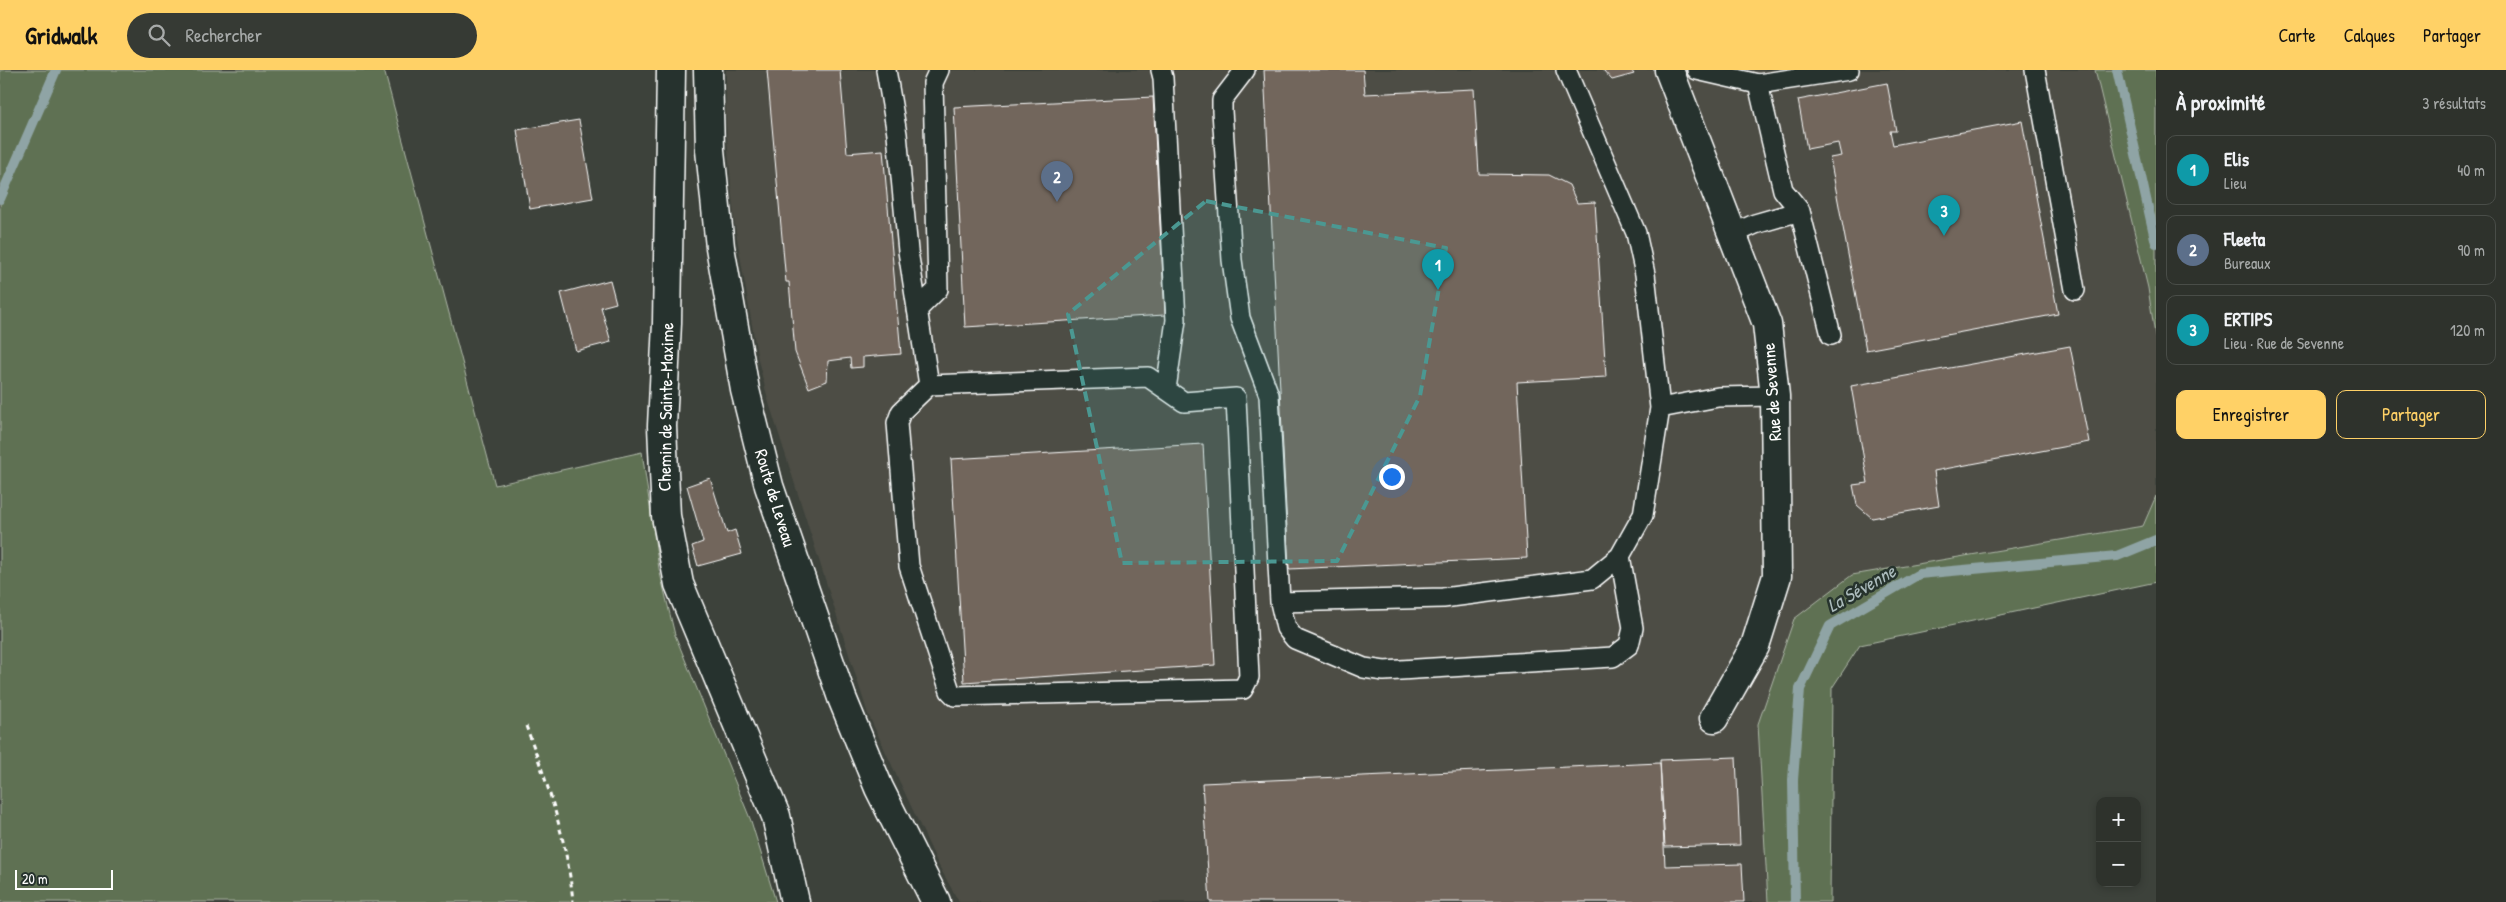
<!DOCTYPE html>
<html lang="fr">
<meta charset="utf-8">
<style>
body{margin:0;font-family:"Patrick Hand",sans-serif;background:#363a34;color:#f1f3f6}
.controls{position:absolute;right:15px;bottom:15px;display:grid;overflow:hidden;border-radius:10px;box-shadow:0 2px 8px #0003}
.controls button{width:45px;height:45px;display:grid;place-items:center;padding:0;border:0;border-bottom:1px solid #494d48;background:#2e322c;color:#f1f3f6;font:25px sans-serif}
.scale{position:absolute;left:15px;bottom:12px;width:98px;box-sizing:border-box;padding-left:5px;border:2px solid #fff;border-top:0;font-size:14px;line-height:18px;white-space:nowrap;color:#fff;-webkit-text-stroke:4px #26332d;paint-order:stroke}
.you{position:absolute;left:1391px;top:406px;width:18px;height:18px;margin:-12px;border:4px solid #fff;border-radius:50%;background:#1a73e8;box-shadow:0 0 0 8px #1a73e833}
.badge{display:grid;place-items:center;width:32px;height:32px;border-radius:50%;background:#ffd166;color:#fff;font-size:16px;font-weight:700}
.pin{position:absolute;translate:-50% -41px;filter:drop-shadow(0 1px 2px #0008)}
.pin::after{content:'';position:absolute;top:26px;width:18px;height:15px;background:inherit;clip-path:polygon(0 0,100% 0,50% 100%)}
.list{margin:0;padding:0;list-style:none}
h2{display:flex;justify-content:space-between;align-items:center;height:65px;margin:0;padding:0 20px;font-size:21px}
h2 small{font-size:16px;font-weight:400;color:#a7aaa9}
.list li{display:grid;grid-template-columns:32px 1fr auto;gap:15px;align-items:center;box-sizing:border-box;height:70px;margin:0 10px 10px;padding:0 10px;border:1px solid #494d48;border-radius:10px}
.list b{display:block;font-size:19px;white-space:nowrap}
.list p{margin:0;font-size:16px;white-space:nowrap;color:#a7aaa9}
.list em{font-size:16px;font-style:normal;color:#a7aaa9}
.actions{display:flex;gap:10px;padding:15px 20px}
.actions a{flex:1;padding:11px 0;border:1px solid #ffd166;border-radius:10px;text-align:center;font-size:18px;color:#ffd166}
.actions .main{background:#ffd166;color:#111}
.icon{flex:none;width:28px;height:28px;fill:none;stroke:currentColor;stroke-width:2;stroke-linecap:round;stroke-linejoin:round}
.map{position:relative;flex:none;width:2156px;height:832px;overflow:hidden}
header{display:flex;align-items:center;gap:30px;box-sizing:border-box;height:70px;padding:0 25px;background:#ffd166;color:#111}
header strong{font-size:24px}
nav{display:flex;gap:28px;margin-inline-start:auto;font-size:18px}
.search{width:350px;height:45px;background:#363a34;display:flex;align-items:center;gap:12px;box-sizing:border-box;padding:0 18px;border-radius:28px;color:#a7aaa9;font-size:19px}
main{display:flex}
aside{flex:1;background:#2e322c}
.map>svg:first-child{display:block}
.built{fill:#4d4d45}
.green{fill:#5f7153;stroke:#afb8a9}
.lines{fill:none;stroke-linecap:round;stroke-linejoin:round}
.stream{stroke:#8fa4a5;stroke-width:10}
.building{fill:#72665c;stroke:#fff}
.lane-casing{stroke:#fff;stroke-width:22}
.street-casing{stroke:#fff;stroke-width:31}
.secondary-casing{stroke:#fff;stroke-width:31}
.path{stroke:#fff;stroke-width:3;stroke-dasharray:5 4;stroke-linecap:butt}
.lane{stroke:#26332d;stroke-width:19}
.street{stroke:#26332d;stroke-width:28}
.secondary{stroke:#26332d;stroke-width:28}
.marked{fill:#4b9892;fill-opacity:0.2;stroke:#4b9892;stroke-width:4;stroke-dasharray:10 6;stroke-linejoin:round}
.labels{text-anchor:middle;stroke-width:5;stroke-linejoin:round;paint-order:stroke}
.street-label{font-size:18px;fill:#fff;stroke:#26332d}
.water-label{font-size:19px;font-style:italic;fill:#abbbbc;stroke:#26332d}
</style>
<header>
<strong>Gridwalk</strong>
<div class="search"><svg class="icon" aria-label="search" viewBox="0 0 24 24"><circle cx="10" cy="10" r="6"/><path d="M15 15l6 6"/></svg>Rechercher</div>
<nav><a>Carte</a><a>Calques</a><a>Partager</a></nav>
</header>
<main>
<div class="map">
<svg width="2156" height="832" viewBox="0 0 2156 832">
<rect width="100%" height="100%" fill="#3d423b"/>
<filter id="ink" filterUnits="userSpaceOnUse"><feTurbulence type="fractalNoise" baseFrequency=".02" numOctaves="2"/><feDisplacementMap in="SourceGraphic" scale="10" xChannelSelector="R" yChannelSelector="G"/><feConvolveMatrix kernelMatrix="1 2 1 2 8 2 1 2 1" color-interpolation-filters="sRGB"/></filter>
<g filter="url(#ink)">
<!-- built -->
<path class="built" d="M726 0H2095L2148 218 2156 272V426L2143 456 1852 505 1827 525 1758 654 1768 832H959L939 796 868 644 769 333 758 290 734 150 726 56Z"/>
<!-- green -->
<path class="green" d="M0 0H384L495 415 642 382 659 499 675 565 751 751 776 832H0Z
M2095 0H2156V272L2148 218Z
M2156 426V512L1860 575 1832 618 1830 832H1768L1758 654 1794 549 1852 505 2143 456Z"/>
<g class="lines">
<!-- stream -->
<path class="stream" d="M2117 0 2156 173
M0 129 56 0
M1795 832 1793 710 1800 619 1830 556 1919 504 2117 486 2156 470"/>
</g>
<!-- building -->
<path class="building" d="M767 0H840L847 83 883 80 901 284 863 287V297L851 298 850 288 828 291 827 311 809 318 795 282 789 212H786Z
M1264 0H1363L1365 24 1474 19 1479 104 1549 105 1569 115 1577 133 1595 132 1606 307 1517 312 1527 488 1289 499Z
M1603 0H1631L1634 4 1612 10Z
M1887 13 1896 61H1890L1893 75 2022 51 2058 244 1866 280 1830 88 1841 86 1838 73 1807 79 1798 30Z
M1153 27 1165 245 965 257 954 37Z
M579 50 593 128 530 139 517 60Z
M610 210 616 233 601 237 611 272 576 281 561 223Z
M2070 276 2089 372 1934 401 1939 436 1872 448 1857 435 1853 415 1868 413 1851 316Z
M1203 374 1215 595 964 612 951 389Z
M710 408 727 463 735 460 742 484 698 496 692 476 703 472 687 416Z
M1736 687 1740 775 1665 777 1660 690Z
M1660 693 1665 796 1742 794 1744 832H1210L1202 713Z"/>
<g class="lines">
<!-- lane casing -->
<g class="lane-casing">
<path id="lane" d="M886 0 897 64 908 181 929 315
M1161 0 1163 8 1176 250 1166 319
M1245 0 1222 30V41L1232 190 1240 248 1269 325 1280 532 1443 528 1592 509 1620 486 1643 445 1660 338
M1566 0 1636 163 1645 204 1660 338 1718 327 1775 326
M1697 0 1758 14 1849 0
M2035 0 2075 220
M1758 14 1783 120 1800 141 1831 265
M1733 164 1755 154 1800 141
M917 240 938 219 933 13 939 0
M1148 307 1184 332 1236 328 1249 607 1243 619 955 626 950 621 909 496 897 353 901 342 929 315Z
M1280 532 1286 558 1295 569 1364 598 1384 601 1613 587 1629 575 1633 558 1620 486"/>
</g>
<!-- street casing -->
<g class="street-casing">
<path id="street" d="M671 0 667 253 662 356 666 446 679 514 776 746 795 832
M1669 0 1767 254 1775 326 1777 506 1755 576 1714 648"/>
</g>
<!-- secondary casing -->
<g class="secondary-casing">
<path id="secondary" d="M708 0 710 80 720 177 745 320 769 416 842 628 879 718 936 832"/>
</g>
<!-- path -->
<path class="path" d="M526 656C547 712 568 772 573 832"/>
<!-- lane -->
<use href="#lane" class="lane"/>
<!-- street -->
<use href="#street" class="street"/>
<!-- secondary -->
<use href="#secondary" class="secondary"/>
</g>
</g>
<!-- marked area -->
<path class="marked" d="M1206 131 1446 178 1420 326 1337 491 1122 493 1068 244Z"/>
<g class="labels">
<!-- street labels -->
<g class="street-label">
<text transform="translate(1772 322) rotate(-94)" y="6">Rue de Sevenne</text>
<text transform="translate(666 337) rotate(-89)" y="6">Chemin de Sainte-Maxime</text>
<text transform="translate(775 428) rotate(73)" y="6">Route de Leveau</text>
</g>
<!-- water labels -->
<g class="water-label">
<text transform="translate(1861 518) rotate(-30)" y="7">La Sévenne</text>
</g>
</g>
</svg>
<div class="controls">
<button>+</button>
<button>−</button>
</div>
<div class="scale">20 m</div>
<div class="you"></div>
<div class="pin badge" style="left:1438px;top:220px;background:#0f9aa8">1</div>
<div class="pin badge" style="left:1057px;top:132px;background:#5c6f8a">2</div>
<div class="pin badge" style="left:1944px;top:166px;background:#0f9aa8">3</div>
</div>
<aside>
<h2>À proximité<small>3 résultats</small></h2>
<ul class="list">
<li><span class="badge" style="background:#0f9aa8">1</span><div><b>Elis</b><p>Lieu</p></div><em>40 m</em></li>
<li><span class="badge" style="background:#5c6f8a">2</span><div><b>Fleeta</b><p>Bureaux</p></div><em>90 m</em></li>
<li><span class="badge" style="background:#0f9aa8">3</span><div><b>ERTIPS</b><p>Lieu · Rue de Sevenne</p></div><em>120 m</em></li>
</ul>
<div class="actions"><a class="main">Enregistrer</a><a>Partager</a></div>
</aside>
</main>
